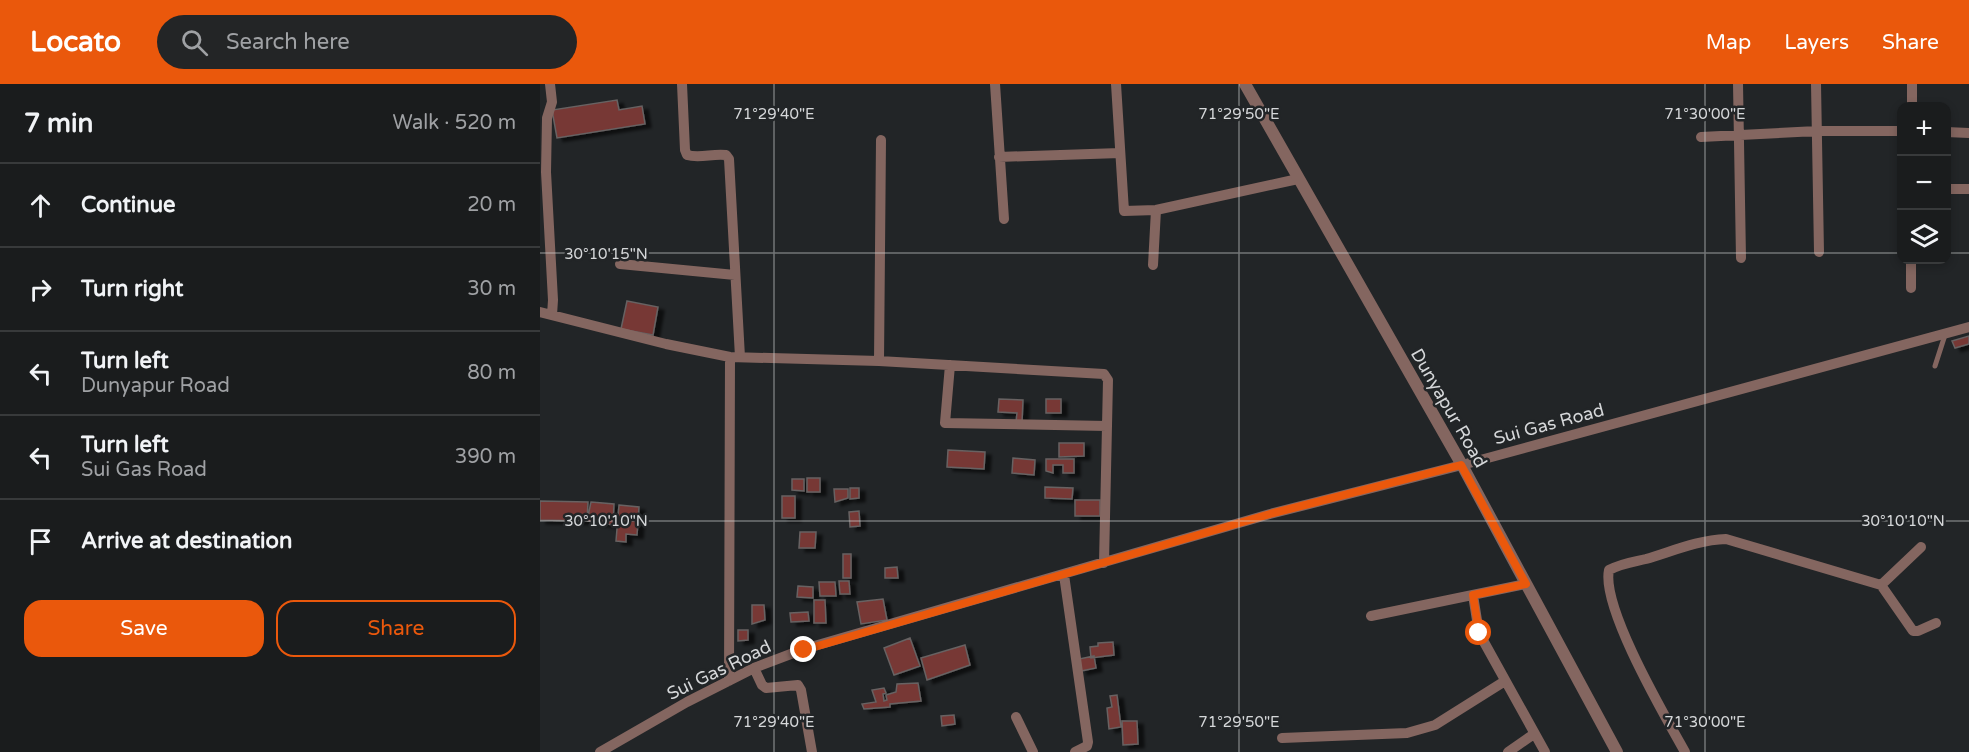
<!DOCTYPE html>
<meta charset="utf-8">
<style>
body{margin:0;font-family:"Varela Round",sans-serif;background:#232526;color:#f1f3f6}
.controls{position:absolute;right:18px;top:18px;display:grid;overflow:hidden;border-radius:12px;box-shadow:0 3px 9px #0003}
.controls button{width:54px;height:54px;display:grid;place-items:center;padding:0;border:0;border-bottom:2px solid #383a3b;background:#1a1c1d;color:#f1f3f6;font:30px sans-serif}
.stop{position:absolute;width:18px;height:18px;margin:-14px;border:4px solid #ea580c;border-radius:50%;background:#fff}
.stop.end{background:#ea580c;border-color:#fff;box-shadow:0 2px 6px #0008}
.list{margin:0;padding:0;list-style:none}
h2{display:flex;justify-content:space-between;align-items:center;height:78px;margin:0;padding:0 24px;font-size:26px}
h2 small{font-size:20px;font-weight:400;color:#9fa1a4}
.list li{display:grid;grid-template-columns:39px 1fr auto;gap:18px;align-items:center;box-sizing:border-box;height:84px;padding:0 24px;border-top:2px solid #383a3b}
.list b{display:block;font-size:22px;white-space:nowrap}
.list p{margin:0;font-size:20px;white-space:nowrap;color:#9fa1a4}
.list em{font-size:20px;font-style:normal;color:#9fa1a4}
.actions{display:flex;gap:12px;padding:18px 24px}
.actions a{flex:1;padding:14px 0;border:2px solid #ea580c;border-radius:18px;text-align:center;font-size:21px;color:#ea580c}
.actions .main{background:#ea580c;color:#fff}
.icon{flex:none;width:33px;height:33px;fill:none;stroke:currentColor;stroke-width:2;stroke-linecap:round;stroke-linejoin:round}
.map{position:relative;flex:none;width:1429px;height:668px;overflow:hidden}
header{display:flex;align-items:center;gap:36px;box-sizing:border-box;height:84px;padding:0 30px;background:#ea580c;color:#fff}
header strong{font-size:28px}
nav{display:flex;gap:33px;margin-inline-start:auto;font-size:21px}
.search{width:420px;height:54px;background:#232526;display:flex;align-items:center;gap:15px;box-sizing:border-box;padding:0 21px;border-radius:33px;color:#9fa1a4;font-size:22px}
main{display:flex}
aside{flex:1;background:#1a1c1d}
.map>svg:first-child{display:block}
.building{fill:#773735;stroke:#676262;stroke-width:1.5;filter:url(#shadow)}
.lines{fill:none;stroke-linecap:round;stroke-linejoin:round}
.service{stroke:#846660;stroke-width:5}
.minor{stroke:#846660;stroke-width:10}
.tertiary{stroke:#846660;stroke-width:12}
.route{stroke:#ea580c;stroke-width:8}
.ticks{fill:none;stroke:#d5d7d9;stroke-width:1.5;stroke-opacity:0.45}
.labels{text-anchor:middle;stroke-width:5;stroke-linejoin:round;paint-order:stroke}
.street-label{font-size:18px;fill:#d5d7d9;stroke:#222527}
.ticks-label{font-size:15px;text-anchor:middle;fill:#d5d7d9;stroke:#222527;stroke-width:5;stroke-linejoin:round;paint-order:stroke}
</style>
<header>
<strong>Locato</strong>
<div class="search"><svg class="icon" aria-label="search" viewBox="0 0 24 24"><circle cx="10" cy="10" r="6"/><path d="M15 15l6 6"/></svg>Search here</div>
<nav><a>Map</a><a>Layers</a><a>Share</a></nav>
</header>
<main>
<aside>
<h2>7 min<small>Walk · 520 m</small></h2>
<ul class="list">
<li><svg class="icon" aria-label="ahead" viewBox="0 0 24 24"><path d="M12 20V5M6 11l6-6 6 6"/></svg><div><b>Continue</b></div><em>20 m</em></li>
<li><svg class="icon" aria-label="right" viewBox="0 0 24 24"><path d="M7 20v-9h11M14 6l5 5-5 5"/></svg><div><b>Turn right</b></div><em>30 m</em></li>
<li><svg class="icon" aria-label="left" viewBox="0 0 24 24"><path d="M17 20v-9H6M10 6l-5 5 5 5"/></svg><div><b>Turn left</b><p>Dunyapur Road</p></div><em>80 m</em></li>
<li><svg class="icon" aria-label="left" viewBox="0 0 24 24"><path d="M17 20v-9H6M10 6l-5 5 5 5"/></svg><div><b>Turn left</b><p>Sui Gas Road</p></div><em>390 m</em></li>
<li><svg class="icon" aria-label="arrive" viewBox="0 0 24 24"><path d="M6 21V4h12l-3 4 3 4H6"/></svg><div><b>Arrive at destination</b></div></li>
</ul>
<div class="actions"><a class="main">Save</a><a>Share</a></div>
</aside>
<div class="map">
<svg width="1429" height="668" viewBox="0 0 1429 668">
<defs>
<filter id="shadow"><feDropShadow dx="6" dy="3.5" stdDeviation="1.5" flood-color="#0009"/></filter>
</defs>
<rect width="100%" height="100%" fill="#222527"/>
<!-- building -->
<path class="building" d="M77 16 79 26 102 22 105 40 17 54 12 26Z
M87 217 118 223 113 251 81 245Z
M1429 252V260L1415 264 1412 257Z
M459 315 483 316 482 338H476L477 329 458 328Z
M506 315H521V329H506Z
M519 359H544V372L519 373Z
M408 366 445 368 444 385 407 383Z
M473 374 495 376 494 391 472 389Z
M506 375H534V389H523V381H513V389L506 387Z
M267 394H280V408H267Z
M252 395H264V407L252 406Z
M505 403 533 404 532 415 505 414Z
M310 404H319V414L310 415Z
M294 405H308V414L295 418Z
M242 412H255V434H242Z
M535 416H560V432H535Z
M0 417 48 418 47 437 0 436Z
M51 418 74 420 73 441 47 437Z
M79 421 99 423 97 451 86 450V458L76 457Z
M319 427 320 442 310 443 309 428Z
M260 448H276L275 464H259Z
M303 470H311V494H303Z
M357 483 358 494H345V484Z
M299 497H309L310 510H300Z
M279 498H295L296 512H280Z
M258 502 273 503V514L257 513Z
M343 515 347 536 321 540 317 518Z
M274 516H285L286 539H274Z
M212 521H224L225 536 212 540Z
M268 528 269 537 251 538 250 529Z
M198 546H208V556L198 557Z
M370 554 380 582 354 591 344 564Z
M573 558 574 571 551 574 550 563 558 562V559Z
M425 561 430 581 387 596 381 574Z
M554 572 556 584 541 587 539 575Z
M378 599 381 617 350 620V623L324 625 322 620 336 618 332 606 344 604 346 609 343 610 344 617 347 616 346 611 356 608 357 600Z
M577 611 581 643 569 645 567 624 572 623 570 612Z
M414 631 415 640 402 642 401 632Z
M582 637H597L598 660 583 661Z"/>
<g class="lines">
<!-- service -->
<path class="service" d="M1395 282 1405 251"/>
<!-- minor -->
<path class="minor" d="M10 0 12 18 7 34 6 88 13 216 12 231
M142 0 145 66 147 71C160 75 173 69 186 71L189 75 200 273
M455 0 464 135
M576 0 584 127 616 126 758 95
M1198 0 1201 174
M1276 0 1279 168
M1372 0V22
M1406 48 1429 49
M1161 53 1277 47H1362
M459 73 580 69
M1406 105H1429
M80 180 195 191
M613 181 616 126
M1371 204V176
M0 228 126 260 190 273 339 277 564 290 568 296 564 479
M339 277 341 56
M410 281 405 339 567 342
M524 491 548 658 547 662 535 668
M1341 501 1381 463
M933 511 939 549 1005 668
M831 532 986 500
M214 584 222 601 226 604 258 601 261 606 272 668
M189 597 190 273
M476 633 493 668
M742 654 867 649 895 641 965 597
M60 668 147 618 214 584 264 565 730 430 922 381 1429 243
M968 668 994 650
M1145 668C1125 632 1061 523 1069 486 1082 479 1093 478 1106 475 1133 467 1158 456 1186 455L1341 501 1373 547H1378L1396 539"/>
<!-- tertiary -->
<path class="tertiary" d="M705 0 922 381 1077 668"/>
</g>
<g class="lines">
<!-- route -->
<path class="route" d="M264 566 730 430 921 381 986 500 933 511 939 549"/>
</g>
<!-- ticks -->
<path class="ticks" d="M234 0V668M699 0V668M1165 0V668M0 169H1362M1406 169H1429M0 437H1429"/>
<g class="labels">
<!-- street labels -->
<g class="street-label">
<text transform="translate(909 324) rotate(60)" y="6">Dunyapur Road</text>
<text transform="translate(1009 340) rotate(-15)" y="6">Sui Gas Road</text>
<text transform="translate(179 586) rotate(-26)" y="6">Sui Gas Road</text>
</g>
</g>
<g class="ticks-label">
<text x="234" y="35">71°29'40"E</text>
<text x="699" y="35">71°29'50"E</text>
<text x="1165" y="35">71°30'00"E</text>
<text x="66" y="175">30°10'15"N</text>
<text x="66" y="442">30°10'10"N</text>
<text x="1363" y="442">30°10'10"N</text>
<text x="234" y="643">71°29'40"E</text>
<text x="699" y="643">71°29'50"E</text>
<text x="1165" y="643">71°30'00"E</text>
</g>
</svg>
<div class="controls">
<button>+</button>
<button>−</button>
<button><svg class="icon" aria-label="layers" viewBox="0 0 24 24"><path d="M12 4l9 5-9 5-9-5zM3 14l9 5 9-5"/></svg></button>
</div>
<div class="stop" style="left:939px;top:549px"></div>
<div class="stop end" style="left:264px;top:566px"></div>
</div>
</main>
